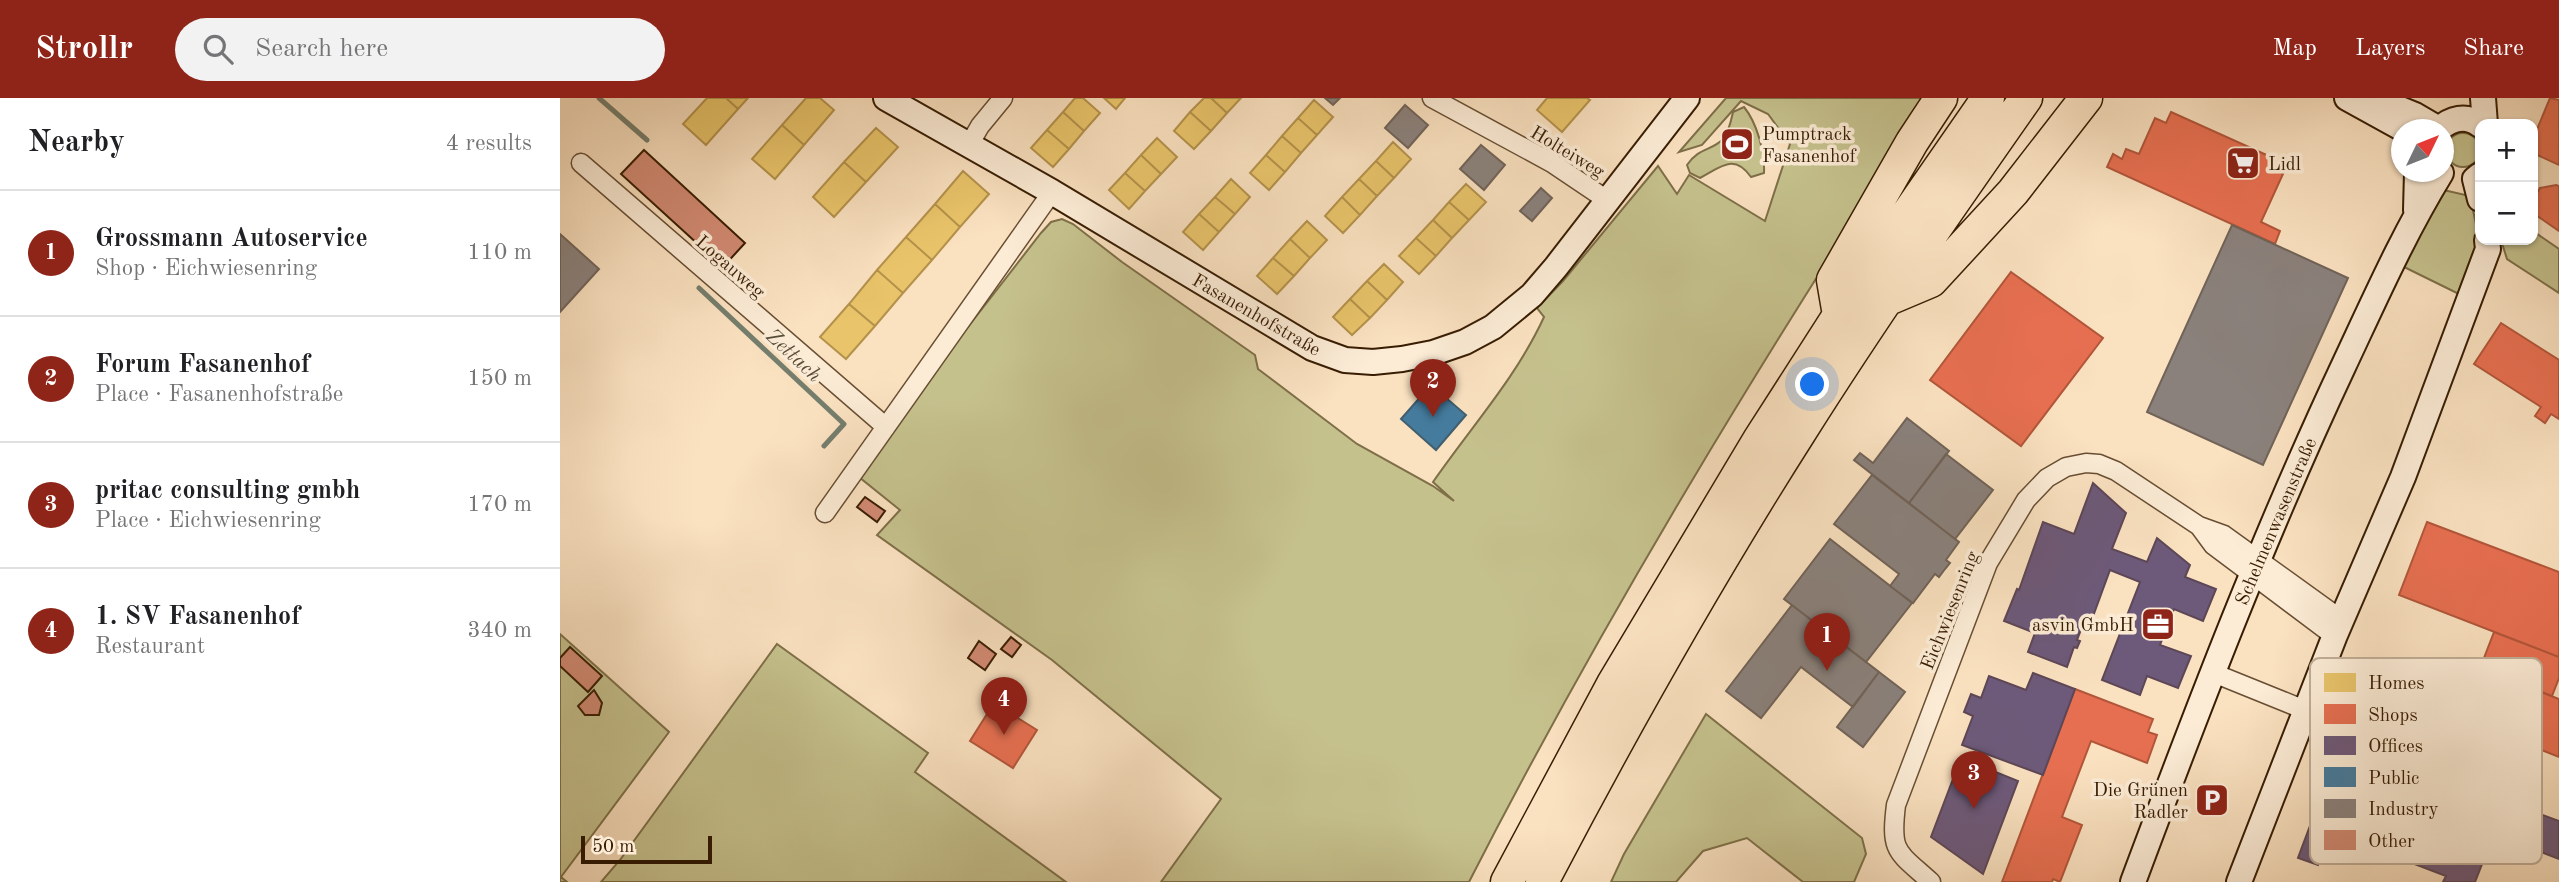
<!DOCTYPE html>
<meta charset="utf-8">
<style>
body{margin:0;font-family:"Old Standard TT",serif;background:#f2f2f2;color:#202124}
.controls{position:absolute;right:21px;top:21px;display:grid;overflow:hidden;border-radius:14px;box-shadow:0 2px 5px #0004}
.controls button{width:63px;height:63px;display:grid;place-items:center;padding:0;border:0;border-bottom:2px solid #e0e0e0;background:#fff;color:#202124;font:35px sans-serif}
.compass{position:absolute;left:1831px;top:21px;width:63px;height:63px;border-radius:50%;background:#fff;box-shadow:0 2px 5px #0004;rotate:47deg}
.scale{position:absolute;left:21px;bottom:18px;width:131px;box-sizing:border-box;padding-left:7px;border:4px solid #381d03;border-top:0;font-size:19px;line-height:24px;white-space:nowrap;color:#381d03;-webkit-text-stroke:5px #fcecd6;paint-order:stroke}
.you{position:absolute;left:1253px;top:287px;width:24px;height:24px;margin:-18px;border:5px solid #fff;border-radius:50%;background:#1a73e8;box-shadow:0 0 0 10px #1a73e833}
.badge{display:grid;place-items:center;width:46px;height:46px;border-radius:50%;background:#8f2418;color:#fff;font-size:23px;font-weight:700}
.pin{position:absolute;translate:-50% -58px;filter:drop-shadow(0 2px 4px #0008)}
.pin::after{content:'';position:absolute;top:37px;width:24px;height:21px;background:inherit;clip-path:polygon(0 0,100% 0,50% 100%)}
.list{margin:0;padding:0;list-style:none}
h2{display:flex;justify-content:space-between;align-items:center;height:91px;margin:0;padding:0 28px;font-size:30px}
h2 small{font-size:23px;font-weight:400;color:#757577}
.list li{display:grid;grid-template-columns:46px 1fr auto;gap:21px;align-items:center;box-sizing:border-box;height:126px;padding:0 28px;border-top:2px solid #e0e0e0}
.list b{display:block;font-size:26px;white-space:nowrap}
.list p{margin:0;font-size:23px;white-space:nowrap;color:#757577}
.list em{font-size:23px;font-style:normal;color:#757577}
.icon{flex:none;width:38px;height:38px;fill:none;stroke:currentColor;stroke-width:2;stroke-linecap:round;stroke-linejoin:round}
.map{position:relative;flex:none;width:1999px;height:784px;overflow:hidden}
header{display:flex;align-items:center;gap:42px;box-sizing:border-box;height:98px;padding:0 35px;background:#8f2418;color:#fff}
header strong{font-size:33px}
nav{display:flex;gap:38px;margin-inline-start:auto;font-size:24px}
.search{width:490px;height:63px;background:#f2f2f2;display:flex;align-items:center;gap:18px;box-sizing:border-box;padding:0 24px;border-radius:38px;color:#757577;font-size:26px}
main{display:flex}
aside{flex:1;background:#fff}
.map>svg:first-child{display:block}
.green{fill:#c5c18d;stroke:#7e6f48;stroke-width:2}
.homes{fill:#e9c46a;stroke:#b4924b;stroke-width:2}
.shops{fill:#e76f51;stroke:#b2563a;stroke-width:2}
.offices{fill:#6d597a;stroke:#5d4756;stroke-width:2}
.public{fill:#457b9d;stroke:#415f6f;stroke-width:2}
.industry{fill:#8a817c;stroke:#716358;stroke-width:2}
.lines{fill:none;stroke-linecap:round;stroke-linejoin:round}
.stream{stroke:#757e6d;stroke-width:5}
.building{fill:#d28a73;stroke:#381d03;stroke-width:2}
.street-casing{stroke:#684e32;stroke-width:21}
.secondary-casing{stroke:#381d03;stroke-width:28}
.highway-casing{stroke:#381d03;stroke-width:35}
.street{stroke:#fcecd6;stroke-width:18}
.secondary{stroke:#fcecd6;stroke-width:24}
.highway{stroke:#fae1c0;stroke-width:32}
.labels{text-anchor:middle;stroke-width:7;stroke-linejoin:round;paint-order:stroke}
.poi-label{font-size:19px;fill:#381d03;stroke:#fcecd6;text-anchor:start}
.street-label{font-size:19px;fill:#381d03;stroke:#fcecd6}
.water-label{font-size:21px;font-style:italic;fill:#574d38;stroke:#fcecd6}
.key{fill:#fcecd6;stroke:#c1ae97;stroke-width:2}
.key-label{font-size:19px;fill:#381d03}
</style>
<header>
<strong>Strollr</strong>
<div class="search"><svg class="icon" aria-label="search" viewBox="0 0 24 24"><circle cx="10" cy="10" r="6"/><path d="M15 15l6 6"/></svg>Search here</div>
<nav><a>Map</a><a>Layers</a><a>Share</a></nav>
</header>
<main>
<aside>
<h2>Nearby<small>4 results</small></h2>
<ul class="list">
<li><span class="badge">1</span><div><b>Grossmann Autoservice</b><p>Shop · Eichwiesenring</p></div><em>110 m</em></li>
<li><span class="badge">2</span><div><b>Forum Fasanenhof</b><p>Place · Fasanenhofstraße</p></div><em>150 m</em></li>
<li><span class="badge">3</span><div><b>pritac consulting gmbh</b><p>Place · Eichwiesenring</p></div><em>170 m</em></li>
<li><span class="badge">4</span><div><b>1. SV Fasanenhof</b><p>Restaurant</p></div><em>340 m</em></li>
</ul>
</aside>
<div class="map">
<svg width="1999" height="784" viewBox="0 0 1999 784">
<rect width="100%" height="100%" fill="#fae1c0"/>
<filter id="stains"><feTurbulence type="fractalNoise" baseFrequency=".00286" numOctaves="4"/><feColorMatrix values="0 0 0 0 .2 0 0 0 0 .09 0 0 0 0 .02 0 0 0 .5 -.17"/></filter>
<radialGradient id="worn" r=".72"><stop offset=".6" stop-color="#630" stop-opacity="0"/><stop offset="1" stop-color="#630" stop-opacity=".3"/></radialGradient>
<!-- green -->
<path class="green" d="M1166 0H1372C1206 254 1047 514 909 784H601L661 701 492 562 317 437 340 412 294 375 481 135 491 124 502 121 513 126 562 164 695 257 698 271 797 346 873 388 894 403 873 384C911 329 956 280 984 219L977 210 1003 183 1098 68 1117 96 1129 77 1205 123 1230 46 1208 16 1181 3 1142 47 1119 54Z
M1184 9C1197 25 1205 54 1204 75L1191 79C1174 55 1161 69 1140 80L1130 75 1127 67C1139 49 1152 53 1163 41 1169 34 1171 23 1173 14Z
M1886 52a17 17 0 1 1 34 0a17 17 0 1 1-34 0Z
M1879 91 1910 98 1919 140 1901 197 1840 167Z
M1973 133 1999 151V195L1947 161 1941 142H1973Z
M0 536 109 634 1 779 7 784H0Z
M217 546 368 655 355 674 506 784H41L60 762Z
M1146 616 1302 740 1306 756 1294 784H1243L1187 740 1143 753 1116 784H1051L1064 756Z"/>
<!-- homes -->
<path class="homes" d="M147 0H166L178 11 146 47 123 26Z
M166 0H188L178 11Z
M246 0H260L274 12 244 47 222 27Z
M515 0H523L540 15 524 33 503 14Z
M544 0H565L556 11Z
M644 0H651L667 15 651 33 630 14Z
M651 0H681L667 15Z
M987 0H1027L1030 2 1002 34 977 12Z
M754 2 773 19 757 37 738 20Z
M503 14 524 33 509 51 487 32Z
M630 14 651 33 634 51 614 33Z
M738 20 757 37 741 55 722 38Z
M222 27 244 47 215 81 192 61Z
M316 30 338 49 306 84 284 64Z
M487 32 509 51 493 69 471 50Z
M722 38 741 55 725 74 706 57Z
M597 40 617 59 601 76 581 57Z
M833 44 851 61 834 80 816 63Z
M581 57 601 76 585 93 565 75Z
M706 57 725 74 709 92 690 75Z
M816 63 834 80 817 98 799 81Z
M284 64 306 84 274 119 253 99Z
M403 73 429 96 400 129 375 106Z
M565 75 585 93 569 111 549 92Z
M671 81 690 99 675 116 655 99Z
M799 81 817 98 800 117 782 99Z
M906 86 926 104 909 122 889 104Z
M655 99 675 116 659 134 639 116Z
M782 99 800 117 783 135 765 118Z
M889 104 909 122 892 140 873 122Z
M375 106 400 129 372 162 346 139Z
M639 116 659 134 643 152 623 134Z
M873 122 892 140 876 158 856 140Z
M747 123 767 142 750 160 730 141Z
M346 139 372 162 343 195 317 172Z
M856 140 876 158 859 176 839 158Z
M730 141 750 160 734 178 713 160Z
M713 160 734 178 717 196 697 178Z
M824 166 843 184 827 202 807 183Z
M317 172 343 195 315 228 289 206Z
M807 183 827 202 810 220 790 201Z
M790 201 810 220 792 237 773 219Z
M289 206 315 228 286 261 260 239Z"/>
<!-- shops -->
<path class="shops" d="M1990 0 1999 2V67L1973 55V41Z
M1611 14 1711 59 1713 66 1712 70 1723 76 1701 124 1720 133 1715 146 1547 69 1553 56 1562 61 1566 51 1579 56 1595 20 1606 25Z
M1996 87 1999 88V133L1973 115V102L1980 90Z
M1451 174 1543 240 1461 348 1370 282Z
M1941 225 1999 262V321L1991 316 1985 325 1975 318 1981 309 1914 266Z
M1867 424 1999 474V559L1839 497Z
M1934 534 1999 559V580L1992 598 1958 585 1939 635 1901 621 1907 605 1898 601 1908 575 1917 578Z
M1958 585 1999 601V659L1939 635Z
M1515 591 1593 621 1588 634 1597 637 1587 665 1531 643 1502 719 1522 727 1500 784 1493 781 1492 784H1442Z
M434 605 477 632 453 670 410 643Z"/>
<!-- offices -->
<path class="offices" d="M1533 385 1566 415 1552 451 1587 464 1597 440 1630 467 1625 479 1656 491 1643 523 1614 511 1600 547 1631 558 1618 590 1587 578 1580 597 1542 582 1580 484 1550 472 1532 521 1526 519 1517 542 1520 543 1517 550 1514 549 1507 569 1468 554 1475 535 1444 523 1457 491 1459 492 1483 424 1514 436Z
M1473 575 1515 591 1483 677 1402 647 1413 618 1404 614 1411 596 1421 600 1429 578 1466 592Z
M1798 603 1959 666 1945 703 1999 723V761L1906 725 1920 688 1806 644 1793 677 1773 669Z
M1401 660 1458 683 1423 776 1371 739Z
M1763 693 1926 756 1915 784H1883L1886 778 1771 734 1758 767 1738 760Z"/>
<!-- public -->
<path class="public" d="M871 287 906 317 876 352 841 321Z"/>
<!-- industry -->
<path class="industry" d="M765 0H780L773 7Z
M845 7 868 27 848 50 825 30Z
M921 47 945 67 924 92 900 71Z
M981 90 992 100 972 123 960 113Z
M1672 127 1788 180 1703 367 1587 314Z
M0 136 39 171 0 214Z
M1347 320 1389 353 1349 405 1294 362 1300 355 1313 365Z
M1386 356 1433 392 1395 441 1349 405Z
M1312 377 1399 444 1386 462 1390 465 1385 471 1379 479 1375 476 1353 505 1330 488 1339 476 1274 426Z
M1270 441 1352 505 1306 564 1224 501Z
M1232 507 1319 574 1293 609 1241 569 1201 620 1166 593Z
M1319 574 1345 594 1303 649 1277 629Z"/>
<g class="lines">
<!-- stream -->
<path class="stream" d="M39 0 87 42
M139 190 284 326 264 348"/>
</g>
<!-- building -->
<path class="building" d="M84 52 185 145 163 169 61 76Z
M305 399 325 413 317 424 297 409Z
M451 539 461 547 452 559 441 551Z
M419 543 436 556 425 572 408 560Z
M10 549 42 578 28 594 0 568V560Z
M34 592 42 605 39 617H25L18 608Z"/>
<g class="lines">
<!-- street casing -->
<g class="street-casing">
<path id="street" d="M872 0 992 65 1047 102
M409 47 420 28 443 0
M21 65 326 329
M265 415 492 94
M1639 428 1653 447 1765 531 1775 537
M1651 574 1745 612
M1371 784C1337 753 1330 755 1336 707L1428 465 1466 402 1487 380 1506 369 1526 365 1539 366 1556 373 1639 428 1664 437 1782 522"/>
</g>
<!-- secondary casing -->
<g class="secondary-casing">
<path id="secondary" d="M326 0 492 94 752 250 785 262 813 264 842 261 873 255 905 244 933 229 972 197 996 169 1127 0
M1787 0 1845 32
M1813 0 1855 17 1879 31
M1923 0 1925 26
M1878 32C1891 20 1906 16 1920 27
M1920 77 1915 81 1920 101
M1856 112 1857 74
M1573 784C1638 610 1704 437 1783 269 1814 203 1843 137 1881 75L1880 74
M1679 784 1775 537 1843 379 1928 151 1927 142"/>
</g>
<!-- highway casing -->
<g class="highway-casing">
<path id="highway" d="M1326 202 1371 183 1453 94 1526 0
M1279 217 1273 182 1352 44 1381 0
M947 784 1053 586 1199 342 1301 183 1428 0
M982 784C1062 631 1147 480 1240 334 1312 220 1389 110 1466 0"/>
</g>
<!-- street -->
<use href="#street" class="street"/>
<!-- secondary -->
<use href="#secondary" class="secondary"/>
<!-- highway -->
<use href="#highway" class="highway"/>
</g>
<!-- icons -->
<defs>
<g id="stadium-square" transform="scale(1.75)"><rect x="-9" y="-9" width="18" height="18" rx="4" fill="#8f2418" stroke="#fcecd6"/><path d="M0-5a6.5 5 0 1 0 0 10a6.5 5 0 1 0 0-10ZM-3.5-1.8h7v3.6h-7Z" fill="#fff"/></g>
<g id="supermarket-square" transform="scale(1.75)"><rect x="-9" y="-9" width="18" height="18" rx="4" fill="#8f2418" stroke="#fcecd6"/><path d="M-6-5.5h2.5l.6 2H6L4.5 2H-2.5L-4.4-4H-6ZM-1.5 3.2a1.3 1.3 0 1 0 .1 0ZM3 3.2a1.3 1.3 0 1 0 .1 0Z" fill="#fff"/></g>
<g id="office-square" transform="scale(1.75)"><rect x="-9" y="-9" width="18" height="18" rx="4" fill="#8f2418" stroke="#fcecd6"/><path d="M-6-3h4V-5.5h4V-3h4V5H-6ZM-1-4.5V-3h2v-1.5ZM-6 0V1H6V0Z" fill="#fff"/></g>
<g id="parking-square" transform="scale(1.75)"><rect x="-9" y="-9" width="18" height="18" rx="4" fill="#8f2418" stroke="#fcecd6"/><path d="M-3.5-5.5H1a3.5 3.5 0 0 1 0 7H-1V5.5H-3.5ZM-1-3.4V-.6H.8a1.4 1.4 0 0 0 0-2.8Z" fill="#fff"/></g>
</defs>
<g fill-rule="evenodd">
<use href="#stadium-square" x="1177" y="46"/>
<use href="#supermarket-square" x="1683" y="65"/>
<use href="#office-square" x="1598" y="526"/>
<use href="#parking-square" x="1652" y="702"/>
</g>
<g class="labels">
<!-- poi labels -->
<g class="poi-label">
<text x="1202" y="42">Pumptrack<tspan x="1202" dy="22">Fasanenhof</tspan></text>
<text x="1708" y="72">Lidl</text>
<text x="1574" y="533" text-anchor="end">asvin GmbH</text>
<text x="1628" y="698" text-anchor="end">Die Grünen<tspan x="1628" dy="22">Radler</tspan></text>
</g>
<!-- street labels -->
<g class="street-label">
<text transform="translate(1008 53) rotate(31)" y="7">Holteiweg</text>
<text transform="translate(171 168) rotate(41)" y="7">Logauweg</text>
<text transform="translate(697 216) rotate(30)" y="7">Fasanenhofstraße</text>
<text transform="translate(1715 423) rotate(-67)" y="7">Schelmenwasenstraße</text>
<text transform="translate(1389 512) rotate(-68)" y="7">Eichwiesenring</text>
</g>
<!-- water labels -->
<g class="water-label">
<text transform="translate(234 257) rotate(43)" y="7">Zettach</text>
</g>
</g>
<!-- legend -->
<rect x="1750" y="560" width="232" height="206" rx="10" class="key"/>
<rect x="1764" y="575" width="32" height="19" fill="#e9c46a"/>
<rect x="1764" y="606" width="32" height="20" fill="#e76f51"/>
<rect x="1764" y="638" width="32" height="19" fill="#6d597a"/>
<rect x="1764" y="669" width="32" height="20" fill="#457b9d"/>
<rect x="1764" y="701" width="32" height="19" fill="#8a817c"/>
<rect x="1764" y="732" width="32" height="20" fill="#d28a73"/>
<g class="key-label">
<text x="1808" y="591">Homes</text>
<text x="1808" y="623">Shops</text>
<text x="1808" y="654">Offices</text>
<text x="1808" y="686">Public</text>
<text x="1808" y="717">Industry</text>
<text x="1808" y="749">Other</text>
</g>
<rect width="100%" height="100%" filter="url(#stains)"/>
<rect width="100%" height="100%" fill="url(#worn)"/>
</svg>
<div class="controls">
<button>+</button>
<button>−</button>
</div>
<svg class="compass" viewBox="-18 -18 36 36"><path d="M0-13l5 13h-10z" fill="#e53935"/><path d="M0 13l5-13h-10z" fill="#757577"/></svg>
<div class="scale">50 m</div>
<div class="you"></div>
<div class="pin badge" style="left:1267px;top:573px">1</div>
<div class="pin badge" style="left:873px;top:319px">2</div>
<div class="pin badge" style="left:1414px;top:711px">3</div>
<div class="pin badge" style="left:444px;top:637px">4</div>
</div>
</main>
